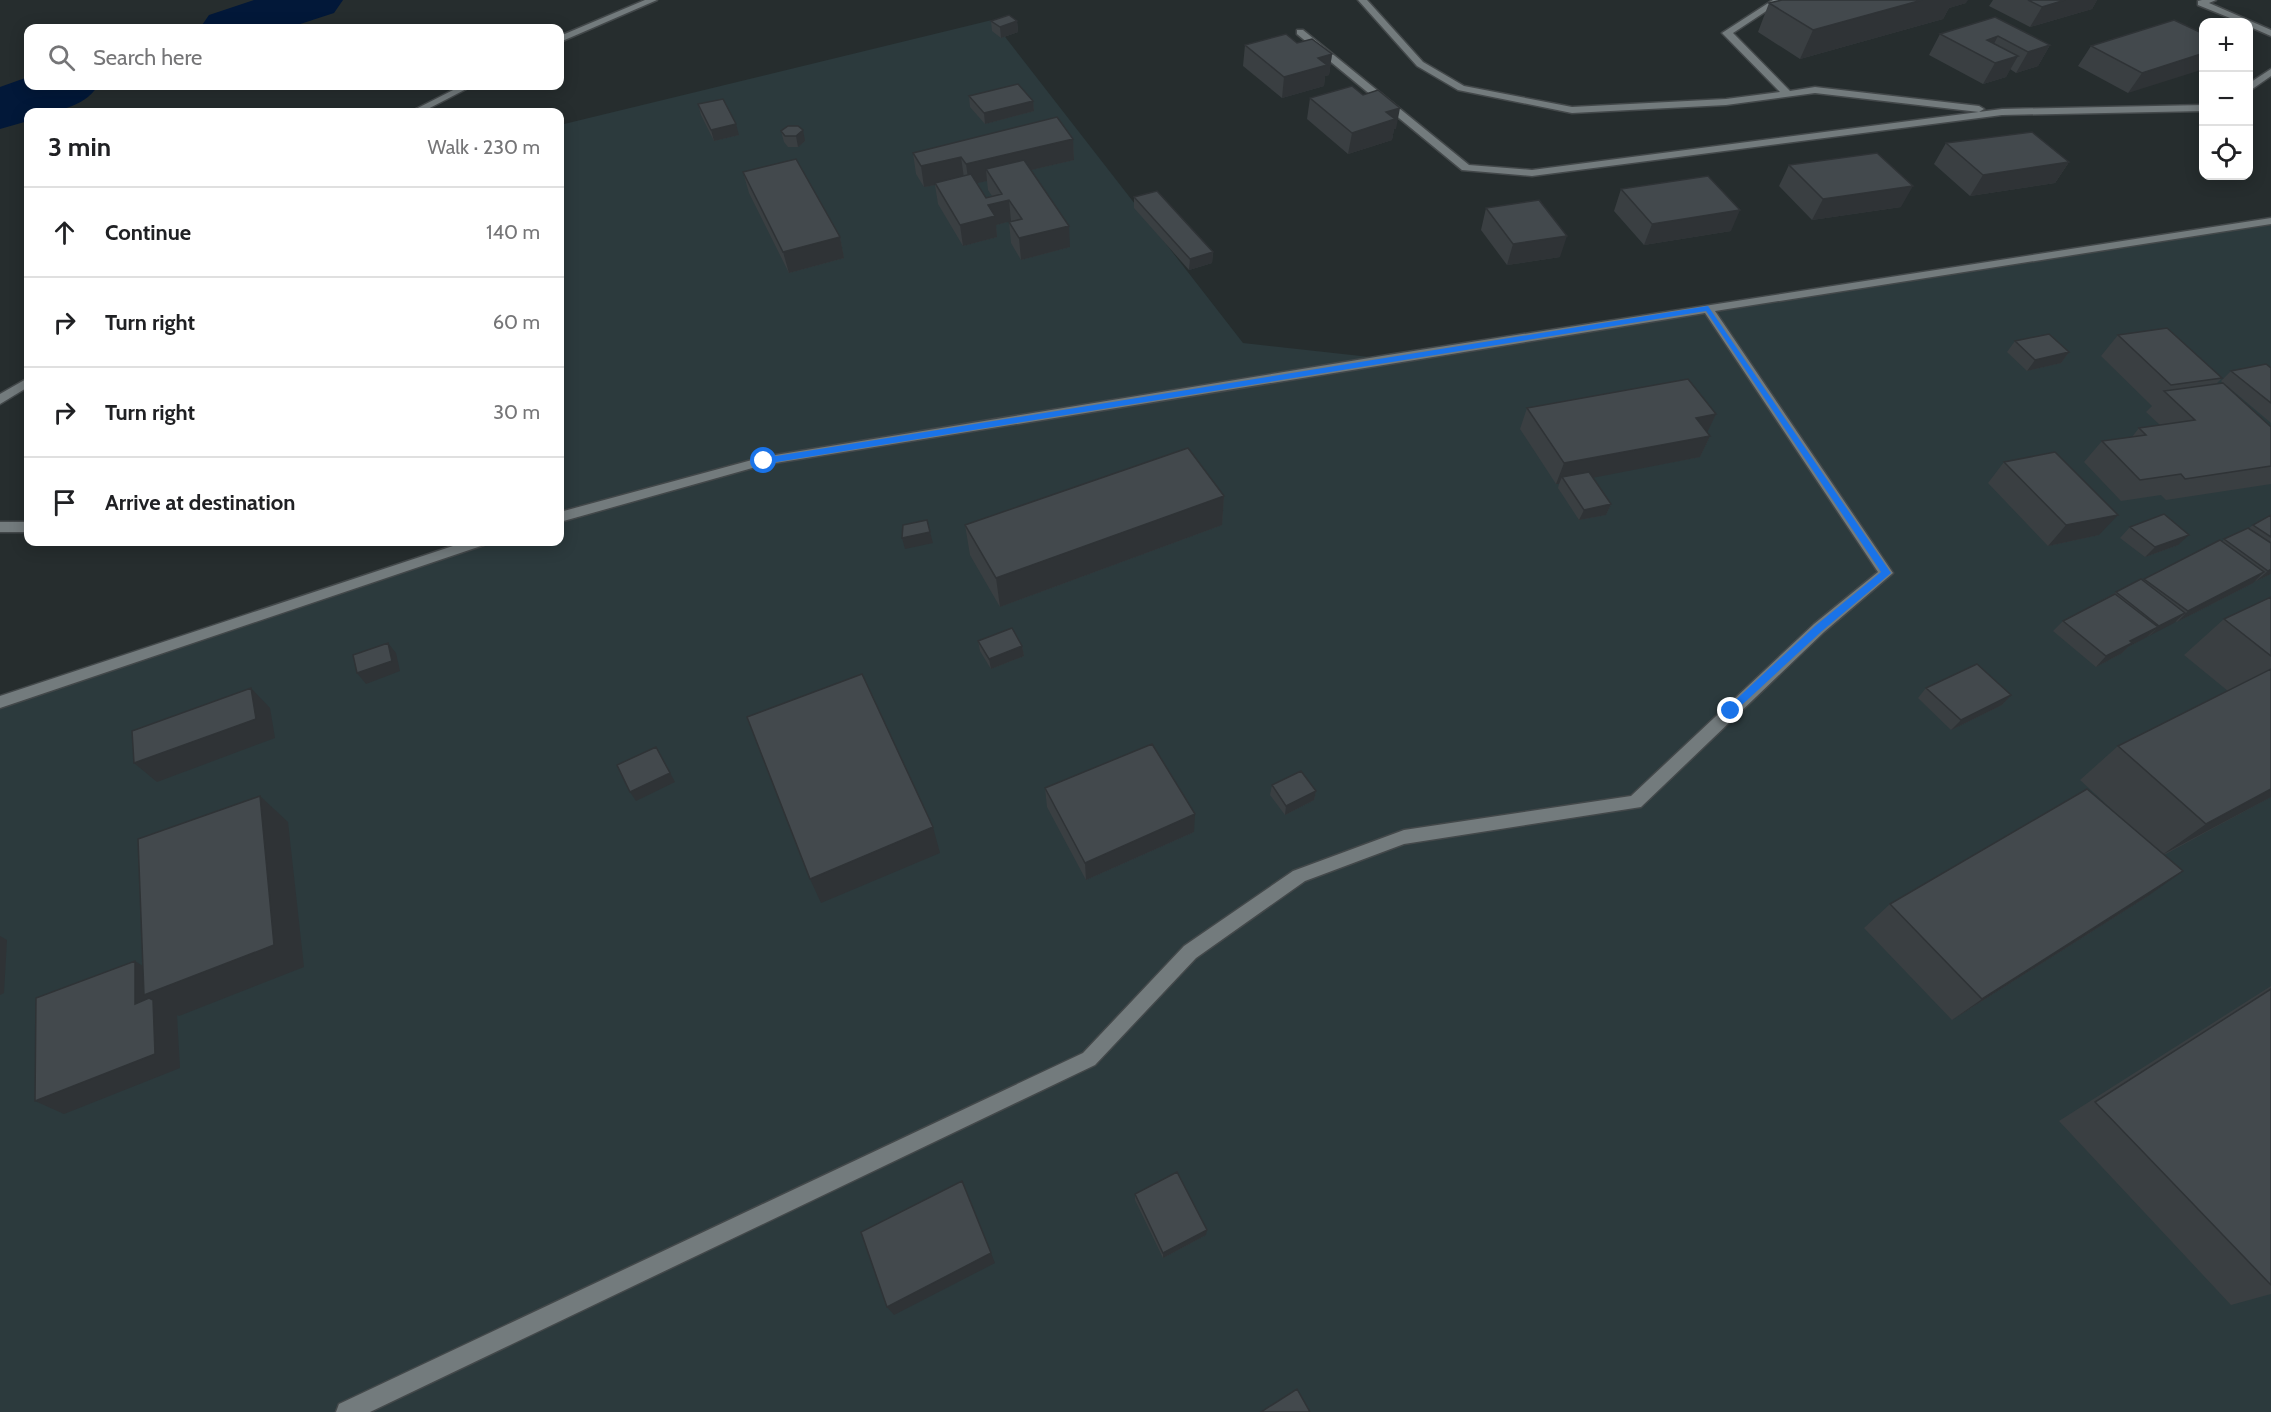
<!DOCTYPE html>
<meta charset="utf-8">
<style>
body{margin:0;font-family:Cabin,sans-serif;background:#f2f2f2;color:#202124}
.controls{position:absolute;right:18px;top:18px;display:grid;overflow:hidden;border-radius:12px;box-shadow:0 3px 15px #0003}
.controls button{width:54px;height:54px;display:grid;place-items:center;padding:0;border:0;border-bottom:2px solid #e0e0e0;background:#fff;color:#202124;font:30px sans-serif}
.stop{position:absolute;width:18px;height:18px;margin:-14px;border:4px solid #1a73e8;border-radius:50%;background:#fff}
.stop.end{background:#1a73e8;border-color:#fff;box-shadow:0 2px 6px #0008}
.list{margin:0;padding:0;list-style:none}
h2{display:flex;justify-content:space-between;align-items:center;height:78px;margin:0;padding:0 24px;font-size:26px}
h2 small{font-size:20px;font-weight:400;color:#757577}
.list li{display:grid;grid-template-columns:39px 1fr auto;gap:18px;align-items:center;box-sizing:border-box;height:90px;padding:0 24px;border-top:2px solid #e0e0e0}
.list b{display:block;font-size:22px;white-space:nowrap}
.list em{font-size:20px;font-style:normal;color:#757577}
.icon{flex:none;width:33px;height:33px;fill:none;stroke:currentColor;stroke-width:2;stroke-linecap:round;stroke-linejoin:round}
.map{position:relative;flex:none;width:2271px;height:1412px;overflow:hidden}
.search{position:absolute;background:#fff;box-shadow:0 3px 15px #0003;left:24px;top:24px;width:540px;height:66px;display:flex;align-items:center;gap:15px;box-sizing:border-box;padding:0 21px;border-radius:12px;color:#757577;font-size:22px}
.panel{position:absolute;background:#fff;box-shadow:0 3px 15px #0003;left:24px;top:108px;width:540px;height:438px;border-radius:12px}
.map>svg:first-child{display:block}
.built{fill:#2c3a3d}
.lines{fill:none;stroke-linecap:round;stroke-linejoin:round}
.river{fill:#021839;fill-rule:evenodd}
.service-casing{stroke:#43484a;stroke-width:3}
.minor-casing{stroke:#43484a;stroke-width:3}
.service{fill:#737b7d;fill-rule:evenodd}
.minor{fill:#737b7d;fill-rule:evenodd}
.wall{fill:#3a3f42;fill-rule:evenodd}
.shaded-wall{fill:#2f3336}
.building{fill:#43494d;stroke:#2f3336;stroke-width:1.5}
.route{fill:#1a73e8}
</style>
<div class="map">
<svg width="2271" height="1412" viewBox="0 0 2271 1412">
<rect width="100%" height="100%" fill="#262d2e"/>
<!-- built -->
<path class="built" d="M992 20 1243 343 1388 359 2271 221V1412H0V702L479 542H560V125Z"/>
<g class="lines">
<!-- river -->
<path class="river" d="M254 0H343L334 13 288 28H200L209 15Z
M28 77V86H98C82 109 55 112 28 112V121L0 129V87Z"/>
<!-- service casing -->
<g class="service-casing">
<path id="service" d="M1358 0H1367L1423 62 1464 86 1572 107 1726 99 1780 92 1722 33 1773 0H1783L1733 33 1790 91 1815 87 1979 106 1984 109 1979 112 1815 93 1726 105 1572 113 1458 90 1417 66Z
M2202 0H2216L2209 3 2271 30V36L2248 26V22H2240L2198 5V1Z
M1297 30H1303L1469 165 1532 170 2002 109 2204 105V111L2002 115 1532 176 1462 170 1297 34Z
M2271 69V76L2248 92V84Z"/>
</g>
<!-- minor casing -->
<g class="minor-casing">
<path id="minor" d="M645 0H657L560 42V36Z
M461 86H472L422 112H410Z
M2271 218V224L1715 311 1893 573 1824 632 1641 807 1404 844 1305 881 1196 958 1095 1065 370 1412H336L339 1404 1083 1053 1184 946 1293 871 1404 830 1631 796 1814 624 1878 572 1705 313 763 465 560 522V512L763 457 1388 355Z
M28 378V387L0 404V394Z
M0 522H28V532H0Z
M465 542H486L484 545 0 708V696Z"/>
</g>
<!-- service -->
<use href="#service" class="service"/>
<!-- minor -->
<use href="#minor" class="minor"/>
</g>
<!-- wall -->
<path class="wall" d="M1993 0H2097L2092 9 2030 27 1989 6Z
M1769 3H1966L1949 8 1943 19 1800 59 1758 32Z
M1995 17 2050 45 2038 66 2016 73 2010 69 2006 77 1983 84 1929 55 1940 34Z
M991 21H1017L1018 32 1001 38 992 31Z
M2204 34 2128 93 2078 66 2091 46Z
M1297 43 1332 54 1329 75 1325 76 1324 86 1282 98 1243 66 1245 45Z
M969 96 1033 101 1034 111 985 124 970 107Z
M1310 98 1396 129H1394L1392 140 1348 154 1307 119Z
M698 104 739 135 714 141 701 115Z
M788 126 805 141 798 147H788L784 142 781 131Z
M1073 139 1074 160 1031 170 1070 247 1021 260 1011 243 1009 222 1011 221 996 225 997 237 963 246 938 204 935 185 924 187 916 174 913 153ZM987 181 988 190 992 196 986 198 977 183Z
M1946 143 2069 162 2055 183 1970 196 1934 164Z
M1789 165 1901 207 1812 220 1779 186Z
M743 172 840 237 844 258 789 273 749 193Z
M1621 189 1731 231 1644 245 1614 211Z
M1134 197 1213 252 1212 263 1189 270 1134 208Z
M1486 208 1560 257 1507 265 1481 230Z
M2118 335 2222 378 2217 383H2223L2221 381 2231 371 2271 368V423L2226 385 2271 427V484L2166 500 2161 495 2121 501 2084 462 2102 441 2132 437 2139 428 2160 425 2146 412 2152 406 2101 356Z
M2015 341 2069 352 2061 363 2027 371 2007 352Z
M1527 408 1716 414 1707 432 1710 436 1700 457 1593 477 1611 504 1606 515 1579 520 1558 488 1559 484H1556L1520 429Z
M2004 462 2099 535 2048 546 1988 483Z
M1224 496 1222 525 1000 607 970 555 965 525Z
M2271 515V574L2256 581 2255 580 2253 583 2177 622 2176 621 2128 647 2122 653 2096 667 2053 631 2063 621 2113 594 2116 592 2142 580 2222 542 2224 539 2249 528 2253 525Z
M2130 527 2178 545 2145 557 2120 538Z
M2271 597V797L2164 855 2148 896 1952 1020 1864 928 1890 904 2121 818 2080 780 2118 746 2228 691 2184 655 2224 619Z
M978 641 1022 646 1024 656 991 669 980 651Z
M1926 688 2011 695 2002 705 1951 730 1918 698Z
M1272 785 1316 791 1314 800 1285 815 1270 795Z
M1045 788 1194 832 1086 880 1047 807Z
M2271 986V1294L2231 1305 2059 1121Z
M1135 1194 1206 1235 1163 1258 1135 1200Z"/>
<!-- shaded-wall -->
<path class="shaded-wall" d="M1922 0H1968L1966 3 1949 8 1943 19 1800 59 1813 30Z
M2065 0H2097L2092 9 2030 27 2042 7Z
M1017 21 1018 32 1001 38 1000 27Z
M1998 36 1987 57V40Z
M2050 45 2038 66 2016 73 2028 52Z
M2204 53V69L2128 93 2142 73Z
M1332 54 1329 75 1325 76 1324 86 1282 98 1284 77 1318 58Z
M2018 56 2006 77 1983 84 1995 63Z
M1033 101 1034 111 985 124 984 113Z
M1400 108 1396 129H1394L1392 140 1348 154 1352 133 1386 112Z
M736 124 739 135 714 141 711 130Z
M803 130 805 141 798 147 796 136Z
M1073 139 1074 160 992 179 986 169 987 181 969 185 966 164Z
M961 157 964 178 935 183V185L924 187 921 166Z
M2069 162 2055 183 1970 196 1983 175Z
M1913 186 1901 207 1812 220 1823 199Z
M1009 200 1011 221 996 225 997 237 963 246 960 225 988 205Z
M1740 210 1731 231 1644 245 1652 224Z
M1069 226 1070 247 1021 260 1019 238Z
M1567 236 1560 257 1507 265 1513 244Z
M840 237 844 258 789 273 783 252Z
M1213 252 1212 263 1189 270 1190 259Z
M2069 352 2061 363 2027 371 2035 360Z
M1716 414 1706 435 1696 418Z
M1710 436 1700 457 1566 483 1562 477 1559 484H1556L1564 463Z
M1224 496 1222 525 1000 607 996 578Z
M1611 504 1606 515 1579 520 1584 510Z
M2118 515 2099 535 2048 546 2066 525Z
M930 532 933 543 905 549 902 538Z
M2189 535 2178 545 2145 557 2155 547Z
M2271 569V574L2256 581 2268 571Z
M2264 572 2253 583 2177 622 2188 611Z
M2185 613 2174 623 2149 636 2159 626Z
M2158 627 2147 637 2128 647 2122 653 2096 667 2106 656 2130 641Z
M388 643 396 653 400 671 366 684 357 673Z
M1022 646 1024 656 991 669 989 659Z
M251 688 270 708 275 738 157 782 134 763Z
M2011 695 2002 705 1951 730 1961 720Z
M656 747 675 782 636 801 630 792Z
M2271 789V797L2162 855 2206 824Z
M1316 791 1314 800 1285 815 1286 806Z
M260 796 288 822 304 967 179 1016 177 1015 180 1068 64 1114 35 1101 135 1004V961L160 977Z
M1195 814 1194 832 1086 880 1085 863Z
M933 827 940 853 821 903 810 879Z
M2183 871 2148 896 1952 1020 1982 999Z
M0 936 7 940 4 993 0 995Z
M1207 1230 1206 1235 1163 1258V1253Z
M991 1253 995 1263 894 1315 887 1307Z"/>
<!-- building -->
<path class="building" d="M1782 0H1922L1813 30 1769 3Z
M2028 0H2065L2042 7Z
M1009 15 1017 21 1000 27 991 21Z
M1995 17 2050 45 2028 52 1998 36 1987 40 2018 56 1995 63 1940 34Z
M2174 20 2204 34V53L2142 73 2091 46Z
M1286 34 1297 43 1312 39 1332 54 1318 58 1327 65 1284 77 1245 45Z
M1018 84 1033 101 984 113 969 96Z
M1352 86 1363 95 1378 90 1400 108 1386 112 1395 119 1352 133 1310 98Z
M723 99 736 124 711 130 698 104Z
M1057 117 1073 139 966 164 961 157 921 166 913 153Z
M788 126H798L803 130 796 136H785L781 131Z
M2032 132 2069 162 1983 175 1946 143Z
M1877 153 1913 186 1823 199 1789 165Z
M796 159 840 237 783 252 743 172Z
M1024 160 1069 226 1019 238 1009 222 1022 219 1009 200 988 205 995 216 960 225 935 183 971 174 986 198 1002 194 986 169Z
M1708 176 1740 210 1652 224 1621 189Z
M1157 191 1213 252 1190 259 1134 197Z
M1539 200 1567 236 1513 244 1486 208Z
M2167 328 2222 378 2171 385 2118 335Z
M2049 334 2069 352 2035 360 2015 341Z
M2266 364 2271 368V403L2231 371Z
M1688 379 1716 414 1696 418 1710 436 1564 463 1527 408Z
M2223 383 2271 427V466L2185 479 2181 474 2140 480 2102 441 2146 435 2139 428 2195 420 2164 391Z
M1188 448 1224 496 996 578 965 525Z
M2055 452 2118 515 2066 525 2004 462Z
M1589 472 1611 504 1584 510 1562 477Z
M2164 514 2189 535 2155 547 2130 527Z
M2271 515V537L2253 525Z
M927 520 930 532 902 538 903 525Z
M2248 528 2271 543V569L2268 571 2224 539Z
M2220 540 2264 572 2188 611 2144 579Z
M2141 579 2185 613 2159 626 2116 592Z
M2115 594 2158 627 2130 641 2132 643 2106 656 2063 621Z
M2271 597V656L2224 619Z
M1012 628 1022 646 989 659 978 641Z
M388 643 392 661 357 673 353 655Z
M1977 664 2011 695 1961 720 1926 688Z
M2271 669V789L2206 824 2118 746Z
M862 674 933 827 810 879 747 717Z
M251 688 256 719 134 763 132 731Z
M1152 744 1195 814 1085 863 1045 788Z
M656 747 670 773 630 792 617 765Z
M1301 771 1316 791 1286 806 1272 785Z
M2087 789 2183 871 1982 999 1890 904Z
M260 796 274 945 144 995 138 839Z
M135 961V1004L149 998 153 1000 155 1054 35 1101 36 998Z
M2271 989V1285L2095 1102Z
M1177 1172 1207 1230 1163 1253 1135 1194Z
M962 1181 991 1253 887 1307 861 1232Z
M1297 1389 1310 1412H1261Z"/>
<!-- route -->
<path class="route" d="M1708 306 1891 573 1822 631 1731 715 1726 711 1727 708 1815 626 1881 572 1706 311 764 464 759 461 764 458Z"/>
</svg>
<div class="controls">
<button>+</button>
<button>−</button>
<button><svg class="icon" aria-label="locate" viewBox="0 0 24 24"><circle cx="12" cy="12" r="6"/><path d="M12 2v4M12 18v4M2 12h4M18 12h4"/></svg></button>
</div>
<div class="stop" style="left:764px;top:461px"></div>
<div class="stop end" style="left:1731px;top:711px"></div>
<div class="search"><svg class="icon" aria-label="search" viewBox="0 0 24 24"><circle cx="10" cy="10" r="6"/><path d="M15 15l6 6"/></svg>Search here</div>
<section class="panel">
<h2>3 min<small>Walk · 230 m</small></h2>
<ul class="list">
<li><svg class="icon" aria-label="ahead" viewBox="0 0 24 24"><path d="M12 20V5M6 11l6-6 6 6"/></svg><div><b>Continue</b></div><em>140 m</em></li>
<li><svg class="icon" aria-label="right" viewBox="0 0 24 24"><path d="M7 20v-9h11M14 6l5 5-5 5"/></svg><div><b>Turn right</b></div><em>60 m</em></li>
<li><svg class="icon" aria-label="right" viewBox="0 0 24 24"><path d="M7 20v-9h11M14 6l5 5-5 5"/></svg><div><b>Turn right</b></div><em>30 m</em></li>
<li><svg class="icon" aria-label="arrive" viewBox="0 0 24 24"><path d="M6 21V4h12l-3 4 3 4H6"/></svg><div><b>Arrive at destination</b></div></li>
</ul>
</section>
</div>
